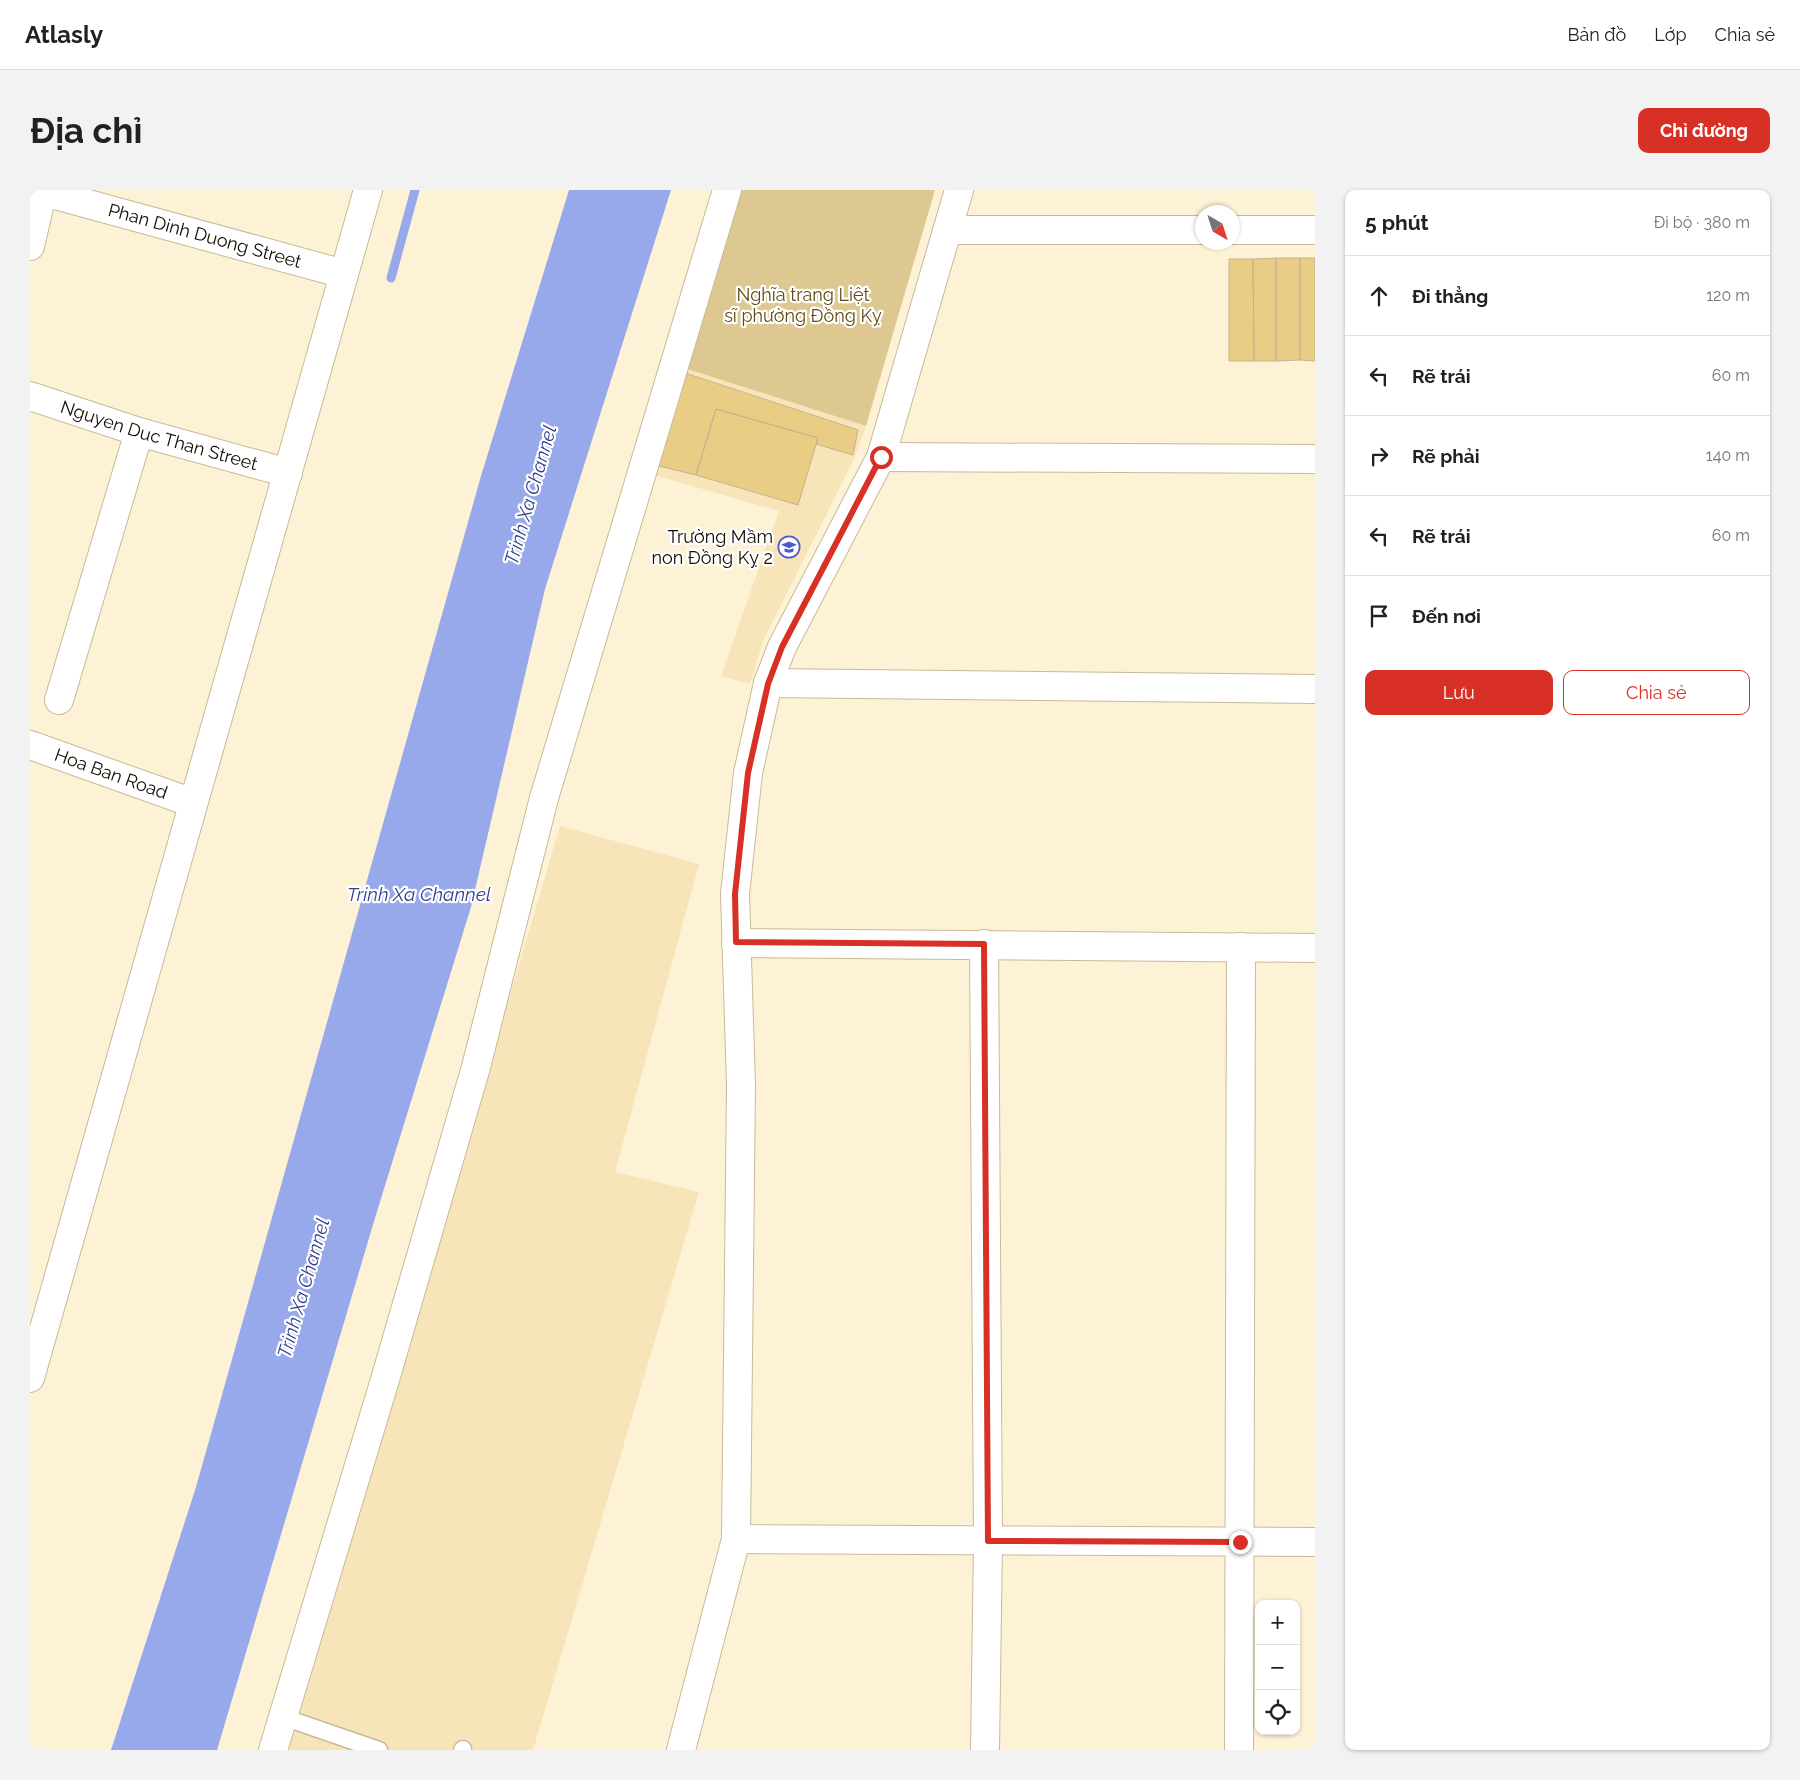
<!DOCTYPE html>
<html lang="vi">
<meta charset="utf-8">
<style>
body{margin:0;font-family:Raleway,sans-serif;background:#f2f2f2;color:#202124}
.controls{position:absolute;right:15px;bottom:15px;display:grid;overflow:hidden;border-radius:10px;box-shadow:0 1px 4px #0004}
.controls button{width:45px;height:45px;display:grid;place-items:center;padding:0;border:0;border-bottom:1px solid #e0e0e0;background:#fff;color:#202124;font:25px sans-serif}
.compass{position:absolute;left:1165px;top:15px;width:45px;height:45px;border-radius:50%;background:#fff;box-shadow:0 1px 4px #0004;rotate:141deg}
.stop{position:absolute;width:15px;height:15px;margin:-11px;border:4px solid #d93025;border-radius:50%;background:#fff}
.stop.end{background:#d93025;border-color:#fff;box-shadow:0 1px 5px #0008}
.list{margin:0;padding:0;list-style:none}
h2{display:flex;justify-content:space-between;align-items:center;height:65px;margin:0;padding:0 20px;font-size:21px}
h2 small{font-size:16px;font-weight:400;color:#757577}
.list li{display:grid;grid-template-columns:32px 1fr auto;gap:15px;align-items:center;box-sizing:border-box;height:80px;padding:0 20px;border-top:1px solid #e0e0e0}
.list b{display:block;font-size:19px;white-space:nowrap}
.list em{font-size:16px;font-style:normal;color:#757577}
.actions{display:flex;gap:10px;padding:15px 20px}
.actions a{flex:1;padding:11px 0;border:1px solid #d93025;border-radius:10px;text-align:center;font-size:18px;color:#d93025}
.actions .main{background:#d93025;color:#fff}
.icon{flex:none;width:28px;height:28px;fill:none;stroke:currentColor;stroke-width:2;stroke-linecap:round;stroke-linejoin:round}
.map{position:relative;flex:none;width:1285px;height:1560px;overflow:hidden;border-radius:10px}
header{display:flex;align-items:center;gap:30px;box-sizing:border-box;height:70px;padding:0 25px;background:#fff;border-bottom:1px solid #e0e0e0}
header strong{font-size:24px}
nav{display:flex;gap:28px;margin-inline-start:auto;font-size:18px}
.intro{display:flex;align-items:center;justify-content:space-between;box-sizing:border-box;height:120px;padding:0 30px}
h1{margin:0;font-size:35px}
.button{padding:12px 22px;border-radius:10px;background:#d93025;color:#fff;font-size:18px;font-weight:700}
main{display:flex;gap:30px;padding:0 30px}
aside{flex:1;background:#fff;border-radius:10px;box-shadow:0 1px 4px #0004}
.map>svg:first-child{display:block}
.built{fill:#f7e5b9}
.green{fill:#dec891}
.water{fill:#98a9eb}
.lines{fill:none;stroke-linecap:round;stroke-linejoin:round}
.stream{stroke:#98a9eb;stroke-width:9}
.building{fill:#e9cd85;stroke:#c2b491}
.service-casing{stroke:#c8ba97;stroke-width:19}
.minor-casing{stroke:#c8ba97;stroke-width:30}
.tertiary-casing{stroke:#c8ba97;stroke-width:30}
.service{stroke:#fff;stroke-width:16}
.minor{stroke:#fff;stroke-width:28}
.tertiary{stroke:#fff;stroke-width:28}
.route{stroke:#d93025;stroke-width:6}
.labels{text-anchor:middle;stroke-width:4.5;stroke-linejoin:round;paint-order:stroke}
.street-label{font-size:18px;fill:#120d03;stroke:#fff}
.park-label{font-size:18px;fill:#604c15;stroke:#fff}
.poi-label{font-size:18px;fill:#120d03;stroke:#fff;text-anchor:end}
.water-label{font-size:19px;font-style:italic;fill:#323e8a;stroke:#fff}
</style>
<header>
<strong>Atlasly</strong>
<nav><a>Bản đồ</a><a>Lớp</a><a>Chia sẻ</a></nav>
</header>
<div class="intro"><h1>Địa chỉ</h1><a class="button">Chỉ đường</a></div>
<main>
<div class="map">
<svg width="1285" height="1560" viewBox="0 0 1285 1560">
<rect width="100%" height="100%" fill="#fdf2d5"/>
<!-- built -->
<path class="built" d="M651 177 836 236 825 267 733 451 720 494 691 486 749 321 621 284Z
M530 636 669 674 585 982 669 1002 503 1560H257Z"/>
<!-- green -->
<path class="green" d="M712 0H905L836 236 651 177Z"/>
<!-- water -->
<path class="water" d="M539 0H641L515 399 441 717 345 1028 187 1560H81L166 1297 451 286Z"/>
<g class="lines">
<!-- stream -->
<path class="stream" d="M361 88 385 0"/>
</g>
<!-- building -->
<path class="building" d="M1246 68H1270V170L1246 171Z
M1246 68V171H1224L1223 69Z
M1270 68H1285V171L1270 170Z
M1199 69H1223L1224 171H1199Z
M646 180 828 240 823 265 786 254 788 248 686 219 666 285 621 274Z
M686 219 788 248 768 315 666 285Z"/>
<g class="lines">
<!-- service casing -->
<g class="service-casing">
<path id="service" d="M253 1527 349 1560
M432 1560 433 1559"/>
</g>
<!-- minor casing -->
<g class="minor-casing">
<g id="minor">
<path id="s1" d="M7 0 314 84"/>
<path d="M919 40H1172"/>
<path d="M1202 40H1285"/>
<path d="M0 56 13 0"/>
<path id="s2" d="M0 206 109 242 258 283"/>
<path d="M851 267 1285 269"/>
<path d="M738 493 1285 499"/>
<path d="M29 510 109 242"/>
<path id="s3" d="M0 555 163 613"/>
<path d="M706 753 1285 758"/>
<path d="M954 754 958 1351 955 1560"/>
<path d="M0 1188 338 0"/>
<path d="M243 1560 354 1193 446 877 514 608 697 0"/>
<path d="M651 1560 706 1349 711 895 705 704 718 583 738 493 752 457 851 267 929 0"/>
<path d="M1209 1560 1211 757"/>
</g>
</g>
<!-- tertiary casing -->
<g class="tertiary-casing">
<path id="tertiary" d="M706 1349 1285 1352"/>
</g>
<!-- service -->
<use href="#service" class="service"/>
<!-- minor -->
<use href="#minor" class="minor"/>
<!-- tertiary -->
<use href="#tertiary" class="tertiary"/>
</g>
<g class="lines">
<!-- route -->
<path class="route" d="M851 267 752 457 738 494 718 583 705 704 706 752 954 754 958 1351 1210 1352"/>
</g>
<!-- icons -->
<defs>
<g id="school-ring" transform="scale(1.125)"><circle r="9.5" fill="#fff" stroke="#4959ce" stroke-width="1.5"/><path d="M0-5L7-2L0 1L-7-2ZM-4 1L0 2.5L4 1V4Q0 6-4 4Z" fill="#4959ce"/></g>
</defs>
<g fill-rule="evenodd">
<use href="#school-ring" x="759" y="357"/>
</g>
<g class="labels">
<!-- street labels -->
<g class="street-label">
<text dy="6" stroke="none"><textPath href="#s1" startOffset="174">Phan Dinh Duong Street</textPath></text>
<text dy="6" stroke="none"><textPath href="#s2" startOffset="135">Nguyen Duc Than Street</textPath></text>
<text dy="6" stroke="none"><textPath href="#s3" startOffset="86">Hoa Ban Road</textPath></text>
</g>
<!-- park labels -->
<g class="park-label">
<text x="773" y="111">Nghĩa trang Liệt<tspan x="773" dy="21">sĩ phường Đồng Kỵ</tspan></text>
</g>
<!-- poi labels -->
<g class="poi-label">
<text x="743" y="353">Trường Mầm<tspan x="743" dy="21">non Đồng Kỵ 2</tspan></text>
</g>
<!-- water labels -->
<g class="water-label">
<text transform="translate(500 305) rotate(-74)" y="7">Trinh Xa Channel</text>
<text x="389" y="711">Trinh Xa Channel</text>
<text transform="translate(273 1098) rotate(-74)" y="7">Trinh Xa Channel</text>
</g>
</g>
</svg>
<div class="controls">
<button>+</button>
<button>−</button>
<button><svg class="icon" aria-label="locate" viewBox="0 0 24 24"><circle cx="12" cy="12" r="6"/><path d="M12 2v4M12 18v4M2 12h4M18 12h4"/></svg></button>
</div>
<svg class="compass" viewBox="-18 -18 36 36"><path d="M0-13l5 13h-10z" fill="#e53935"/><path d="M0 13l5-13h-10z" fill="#757577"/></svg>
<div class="stop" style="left:851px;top:267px"></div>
<div class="stop end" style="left:1210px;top:1352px"></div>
</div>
<aside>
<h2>5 phút<small>Đi bộ · 380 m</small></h2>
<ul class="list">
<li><svg class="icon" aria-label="ahead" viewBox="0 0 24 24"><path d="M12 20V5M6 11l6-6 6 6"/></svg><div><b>Đi thẳng</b></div><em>120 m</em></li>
<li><svg class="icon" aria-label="left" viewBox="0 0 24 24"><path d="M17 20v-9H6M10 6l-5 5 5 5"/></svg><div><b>Rẽ trái</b></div><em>60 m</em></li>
<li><svg class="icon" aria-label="right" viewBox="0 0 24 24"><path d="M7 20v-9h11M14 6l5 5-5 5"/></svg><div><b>Rẽ phải</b></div><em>140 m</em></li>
<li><svg class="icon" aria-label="left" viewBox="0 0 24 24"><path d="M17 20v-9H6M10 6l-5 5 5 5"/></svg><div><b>Rẽ trái</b></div><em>60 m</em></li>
<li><svg class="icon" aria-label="arrive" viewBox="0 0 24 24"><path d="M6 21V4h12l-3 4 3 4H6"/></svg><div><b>Đến nơi</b></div></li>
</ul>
<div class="actions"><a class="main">Lưu</a><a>Chia sẻ</a></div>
</aside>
</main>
